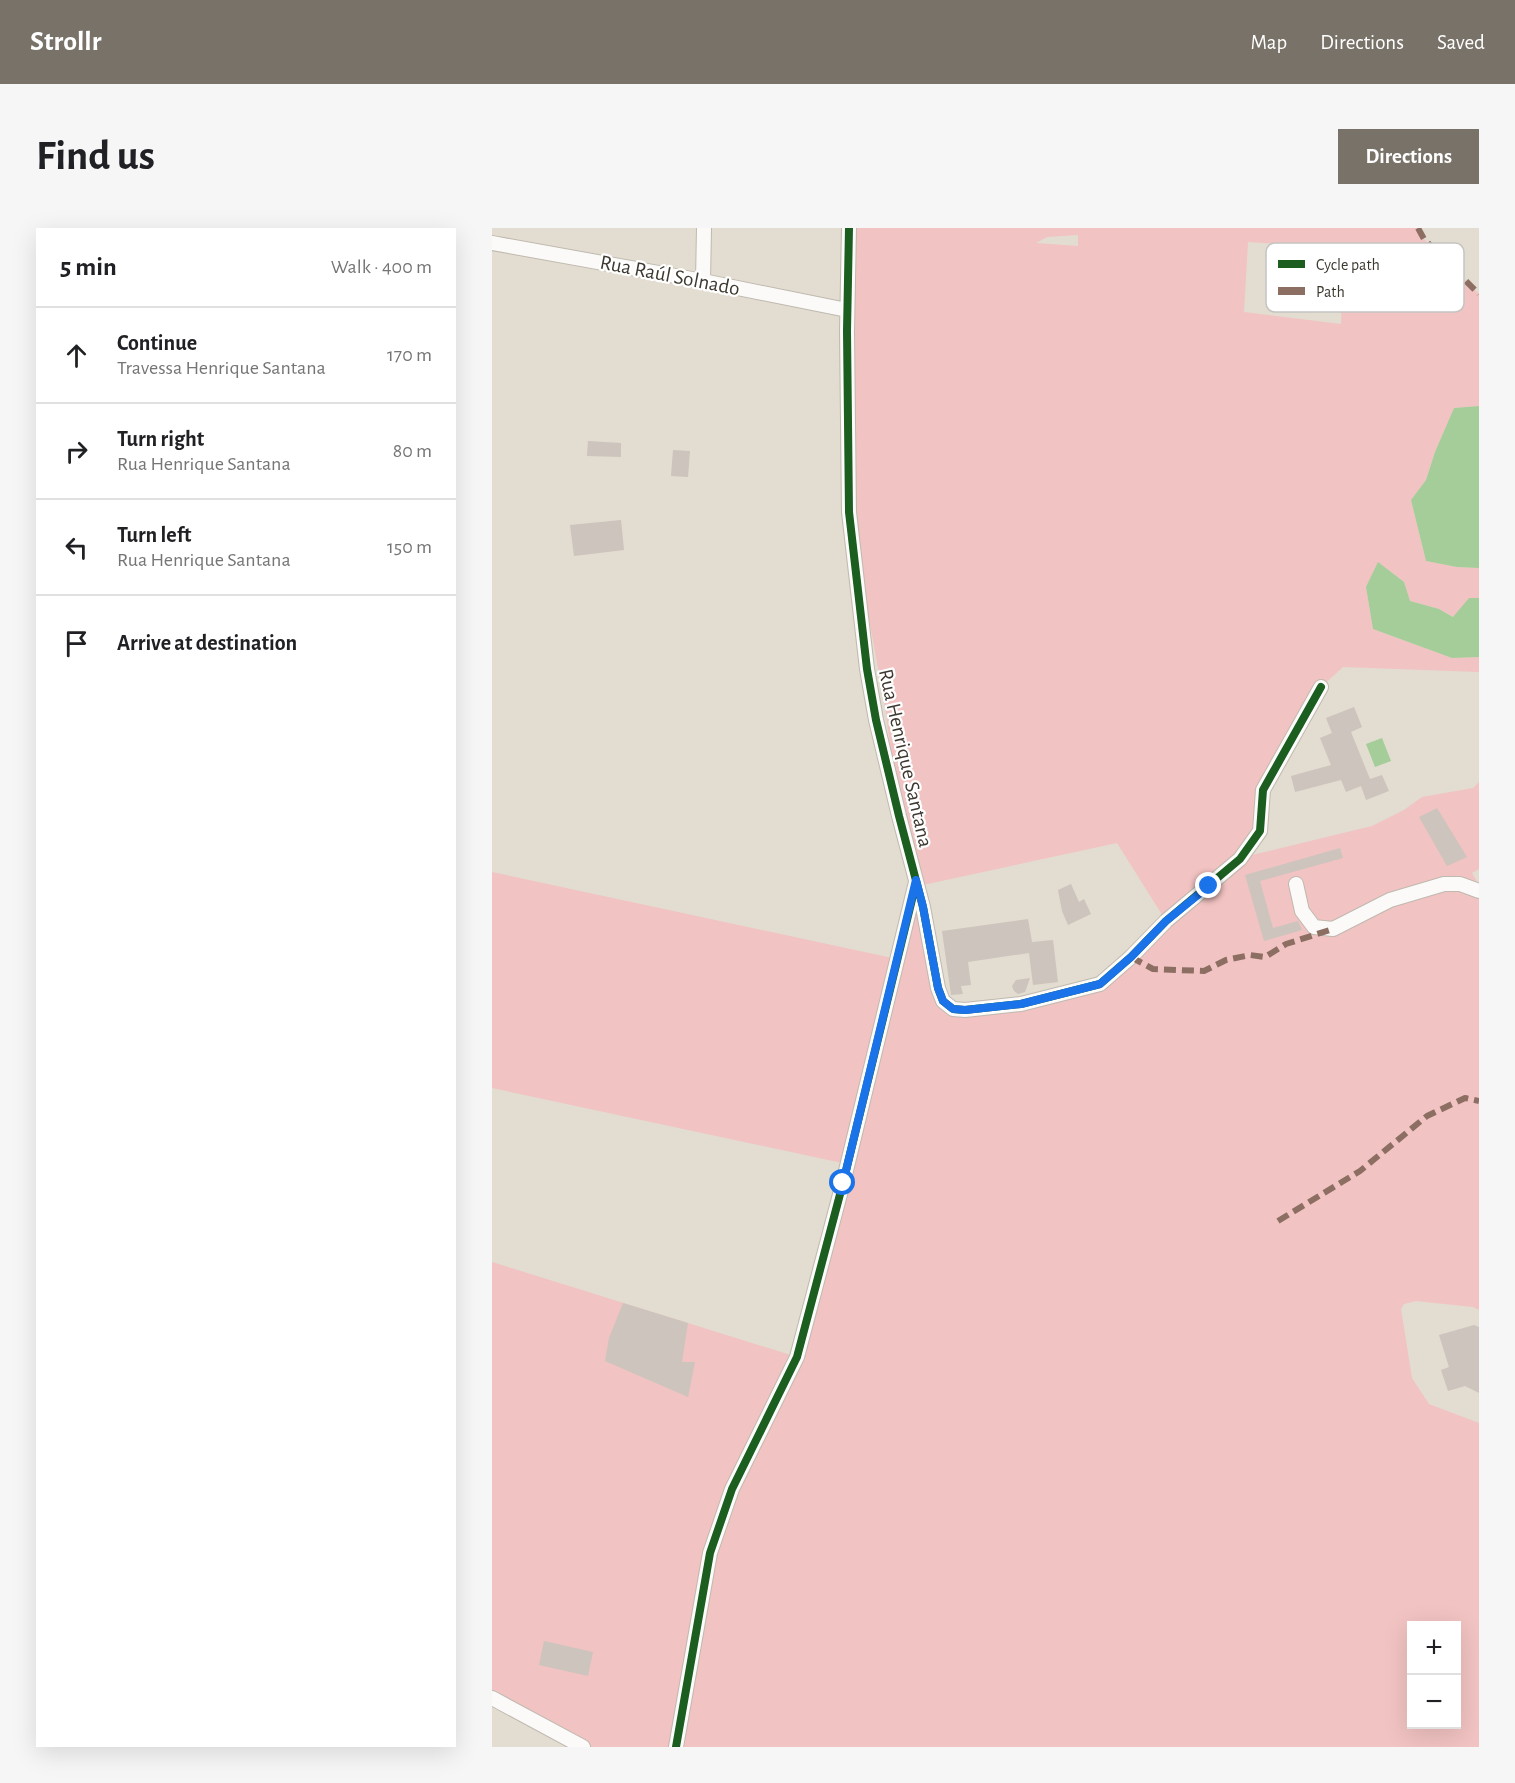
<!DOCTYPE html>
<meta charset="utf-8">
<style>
body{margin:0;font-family:"Alegreya Sans",sans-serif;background:#f6f6f6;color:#202124}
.controls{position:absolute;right:18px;bottom:18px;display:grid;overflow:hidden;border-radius:0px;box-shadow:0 6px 24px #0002}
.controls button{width:54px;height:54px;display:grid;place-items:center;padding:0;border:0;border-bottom:2px solid #e0e0e0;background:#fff;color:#202124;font:30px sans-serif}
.stop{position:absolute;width:18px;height:18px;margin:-14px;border:4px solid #1a73e8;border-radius:50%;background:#fff}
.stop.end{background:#1a73e8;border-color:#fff;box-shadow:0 2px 6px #0008}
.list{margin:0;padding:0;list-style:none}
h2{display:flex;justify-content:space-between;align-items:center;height:78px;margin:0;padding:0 24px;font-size:26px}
h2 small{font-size:20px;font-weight:400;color:#757577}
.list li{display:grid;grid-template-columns:39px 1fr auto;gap:18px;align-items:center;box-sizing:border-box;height:96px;padding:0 24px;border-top:2px solid #e0e0e0}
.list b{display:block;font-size:22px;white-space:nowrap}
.list p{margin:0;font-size:20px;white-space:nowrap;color:#757577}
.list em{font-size:20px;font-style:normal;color:#757577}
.icon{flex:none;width:33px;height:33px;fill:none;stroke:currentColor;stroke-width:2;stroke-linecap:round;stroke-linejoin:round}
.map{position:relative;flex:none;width:987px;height:1519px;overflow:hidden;border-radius:0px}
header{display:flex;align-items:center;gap:36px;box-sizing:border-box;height:84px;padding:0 30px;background:#787268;color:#fff}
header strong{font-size:28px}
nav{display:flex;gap:33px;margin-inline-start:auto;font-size:21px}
.intro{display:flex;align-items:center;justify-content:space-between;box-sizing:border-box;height:144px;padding:0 36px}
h1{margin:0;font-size:42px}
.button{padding:15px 27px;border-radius:0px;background:#787268;color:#fff;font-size:21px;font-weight:700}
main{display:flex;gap:36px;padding:0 36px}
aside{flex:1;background:#fff;border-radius:0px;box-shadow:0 6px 24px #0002}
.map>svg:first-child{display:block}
.green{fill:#f1c3c2;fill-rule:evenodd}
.water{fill:#a4cd99}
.building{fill:#ccc4bd}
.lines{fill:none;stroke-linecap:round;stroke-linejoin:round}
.minor-casing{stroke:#bfb9af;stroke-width:16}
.minor{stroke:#fbfaf8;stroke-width:14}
.quiet{stroke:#8d6e63;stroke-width:6;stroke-dasharray:12 6;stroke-linecap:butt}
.cycleway-casing{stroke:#fff;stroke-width:11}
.cycleway{stroke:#1b5e20;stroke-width:8}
.route{stroke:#1a73e8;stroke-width:8}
.labels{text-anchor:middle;stroke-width:4.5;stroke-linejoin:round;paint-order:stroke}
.street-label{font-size:21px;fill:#3e3930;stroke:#fff}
.key{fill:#fff;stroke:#c5c4c1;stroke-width:1.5}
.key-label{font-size:16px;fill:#3e3930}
</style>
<header>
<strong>Strollr</strong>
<nav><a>Map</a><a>Directions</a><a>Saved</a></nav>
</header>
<div class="intro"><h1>Find us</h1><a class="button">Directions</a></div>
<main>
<aside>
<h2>5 min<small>Walk · 400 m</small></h2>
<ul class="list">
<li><svg class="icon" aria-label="ahead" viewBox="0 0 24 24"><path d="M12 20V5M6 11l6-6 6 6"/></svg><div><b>Continue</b><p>Travessa Henrique Santana</p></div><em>170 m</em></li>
<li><svg class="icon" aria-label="right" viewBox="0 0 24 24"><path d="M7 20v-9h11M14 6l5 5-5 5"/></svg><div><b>Turn right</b><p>Rua Henrique Santana</p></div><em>80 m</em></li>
<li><svg class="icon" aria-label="left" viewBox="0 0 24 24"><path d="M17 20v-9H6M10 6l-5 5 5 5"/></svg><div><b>Turn left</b><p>Rua Henrique Santana</p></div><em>150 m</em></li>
<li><svg class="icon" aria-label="arrive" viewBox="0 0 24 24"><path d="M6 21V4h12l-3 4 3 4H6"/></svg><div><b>Arrive at destination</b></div></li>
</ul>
</aside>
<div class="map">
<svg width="987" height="1519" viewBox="0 0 987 1519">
<rect width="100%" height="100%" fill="#e3dcd0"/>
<!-- green -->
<path class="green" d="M357 0H926L932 11 987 66V178L962 180 943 224 934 252 919 272 934 333 965 339 987 340V370H977L962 389 947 381 918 373 912 354 887 335 874 359 881 401 960 430 987 429V444L851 439 829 459 812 488 789 517 771 562 768 603 748 630 880 598 912 582 930 569 981 560 987 554V641L980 645 987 657V1082L981 1079 924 1073 912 1076 909 1081 920 1150 937 1176 987 1195V1519H91L0 1470V1034L305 1129 351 955 355 936 0 860V644L405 731 424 652 407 588 393 477 357 284 355 76ZM586 7V18L544 15 555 9ZM756 14 852 20 849 96 752 84ZM625 615 674 693 639 729 608 756 548 772 473 782 461 781 451 773 446 760 431 679 426 658ZM289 1164 228 1295 220 1351 205 1400 218 1325 227 1295 240 1261ZM920 1398H964V1496H920Z"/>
<!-- water -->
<path class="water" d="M987 178V340L965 339 934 333 919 272 934 252 943 224 962 180Z
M886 334 912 354 918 373 947 381 961 389 977 370H987V429L960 430 881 401 874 359Z
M890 510 899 533 883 539 874 516Z"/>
<!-- building -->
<path class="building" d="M96 213 129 215V229L95 228Z
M181 222 198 223 196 249 179 248Z
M129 292 132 322 82 328 78 297Z
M862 479 870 499 859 504 878 551 890 547 897 563 874 572 869 558 854 564 849 552 803 564 799 548 839 537 828 510 840 505 834 490Z
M945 580 975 629 955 638 927 589Z
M848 620 851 630 768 653 781 700 806 693 810 702 772 713 753 647Z
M579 656 587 674 592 671 599 686 576 697 570 683 566 662Z
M536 691 540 714 561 712 566 754 541 757 537 725 476 734 479 757 469 758 471 766 459 767 450 703Z
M538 750 533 764 526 766 522 763 520 758 524 752Z
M131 1075 196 1095 190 1134H203L196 1169 113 1133 117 1110Z
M982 1097 987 1099V1165L973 1158 956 1163 949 1142 957 1139 947 1107Z
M52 1413 101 1424 96 1448 47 1437Z"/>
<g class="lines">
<!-- minor casing -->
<g class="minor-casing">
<path id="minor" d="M357 0 355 103 357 284 375 441 384 492 407 588 431 679 446 760 451 773 461 781 473 782 529 776 608 756 639 729 674 693 748 631 768 603 771 562 829 459
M0 15 211 53 355 82
M211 53 212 0
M804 656 810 683 822 699 841 701 898 672 952 656H968L987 663
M0 1470 91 1519
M184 1519 218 1325 240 1261 305 1129 351 955 424 654"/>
</g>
<!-- minor -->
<use href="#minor" class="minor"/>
<!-- quiet -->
<path class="quiet" d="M926 0 932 11 987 66
M639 729 661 741 712 743 734 732 758 727 773 729 794 716 841 701
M786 993 868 943 935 888 973 870 987 873"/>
<!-- cycleway casing -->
<g class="cycleway-casing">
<path id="cycleway" d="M357 0 355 103 357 284 375 441 384 492 407 588 431 679 446 760 451 773 461 781 473 782 529 776 608 756 639 729 674 693 748 631 768 603 771 562 829 459
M184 1519 218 1325 240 1261 305 1129 351 955 424 655"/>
</g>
<!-- cycleway -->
<use href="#cycleway" class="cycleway"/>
</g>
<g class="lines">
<!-- route -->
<path class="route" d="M351 955 424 652 431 679 446 760 451 773 461 781 473 782 529 776 608 756 639 729 674 693 717 658"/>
</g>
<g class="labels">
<!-- street labels -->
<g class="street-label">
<text transform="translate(178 47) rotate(11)" y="7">Rua Raúl Solnado</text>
<text transform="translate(414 530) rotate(77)" y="7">Rua Henrique Santana</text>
</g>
</g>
<!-- legend -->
<rect x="774" y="15" width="198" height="69" rx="9" class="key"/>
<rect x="786" y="32" width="27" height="8" fill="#1b5e20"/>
<rect x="786" y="59" width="27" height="8" fill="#8d6e63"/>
<g class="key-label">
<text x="824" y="42">Cycle path</text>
<text x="824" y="69">Path</text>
</g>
</svg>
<div class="controls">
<button>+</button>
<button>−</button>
</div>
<div class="stop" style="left:351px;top:955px"></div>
<div class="stop end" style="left:717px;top:658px"></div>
</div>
</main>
